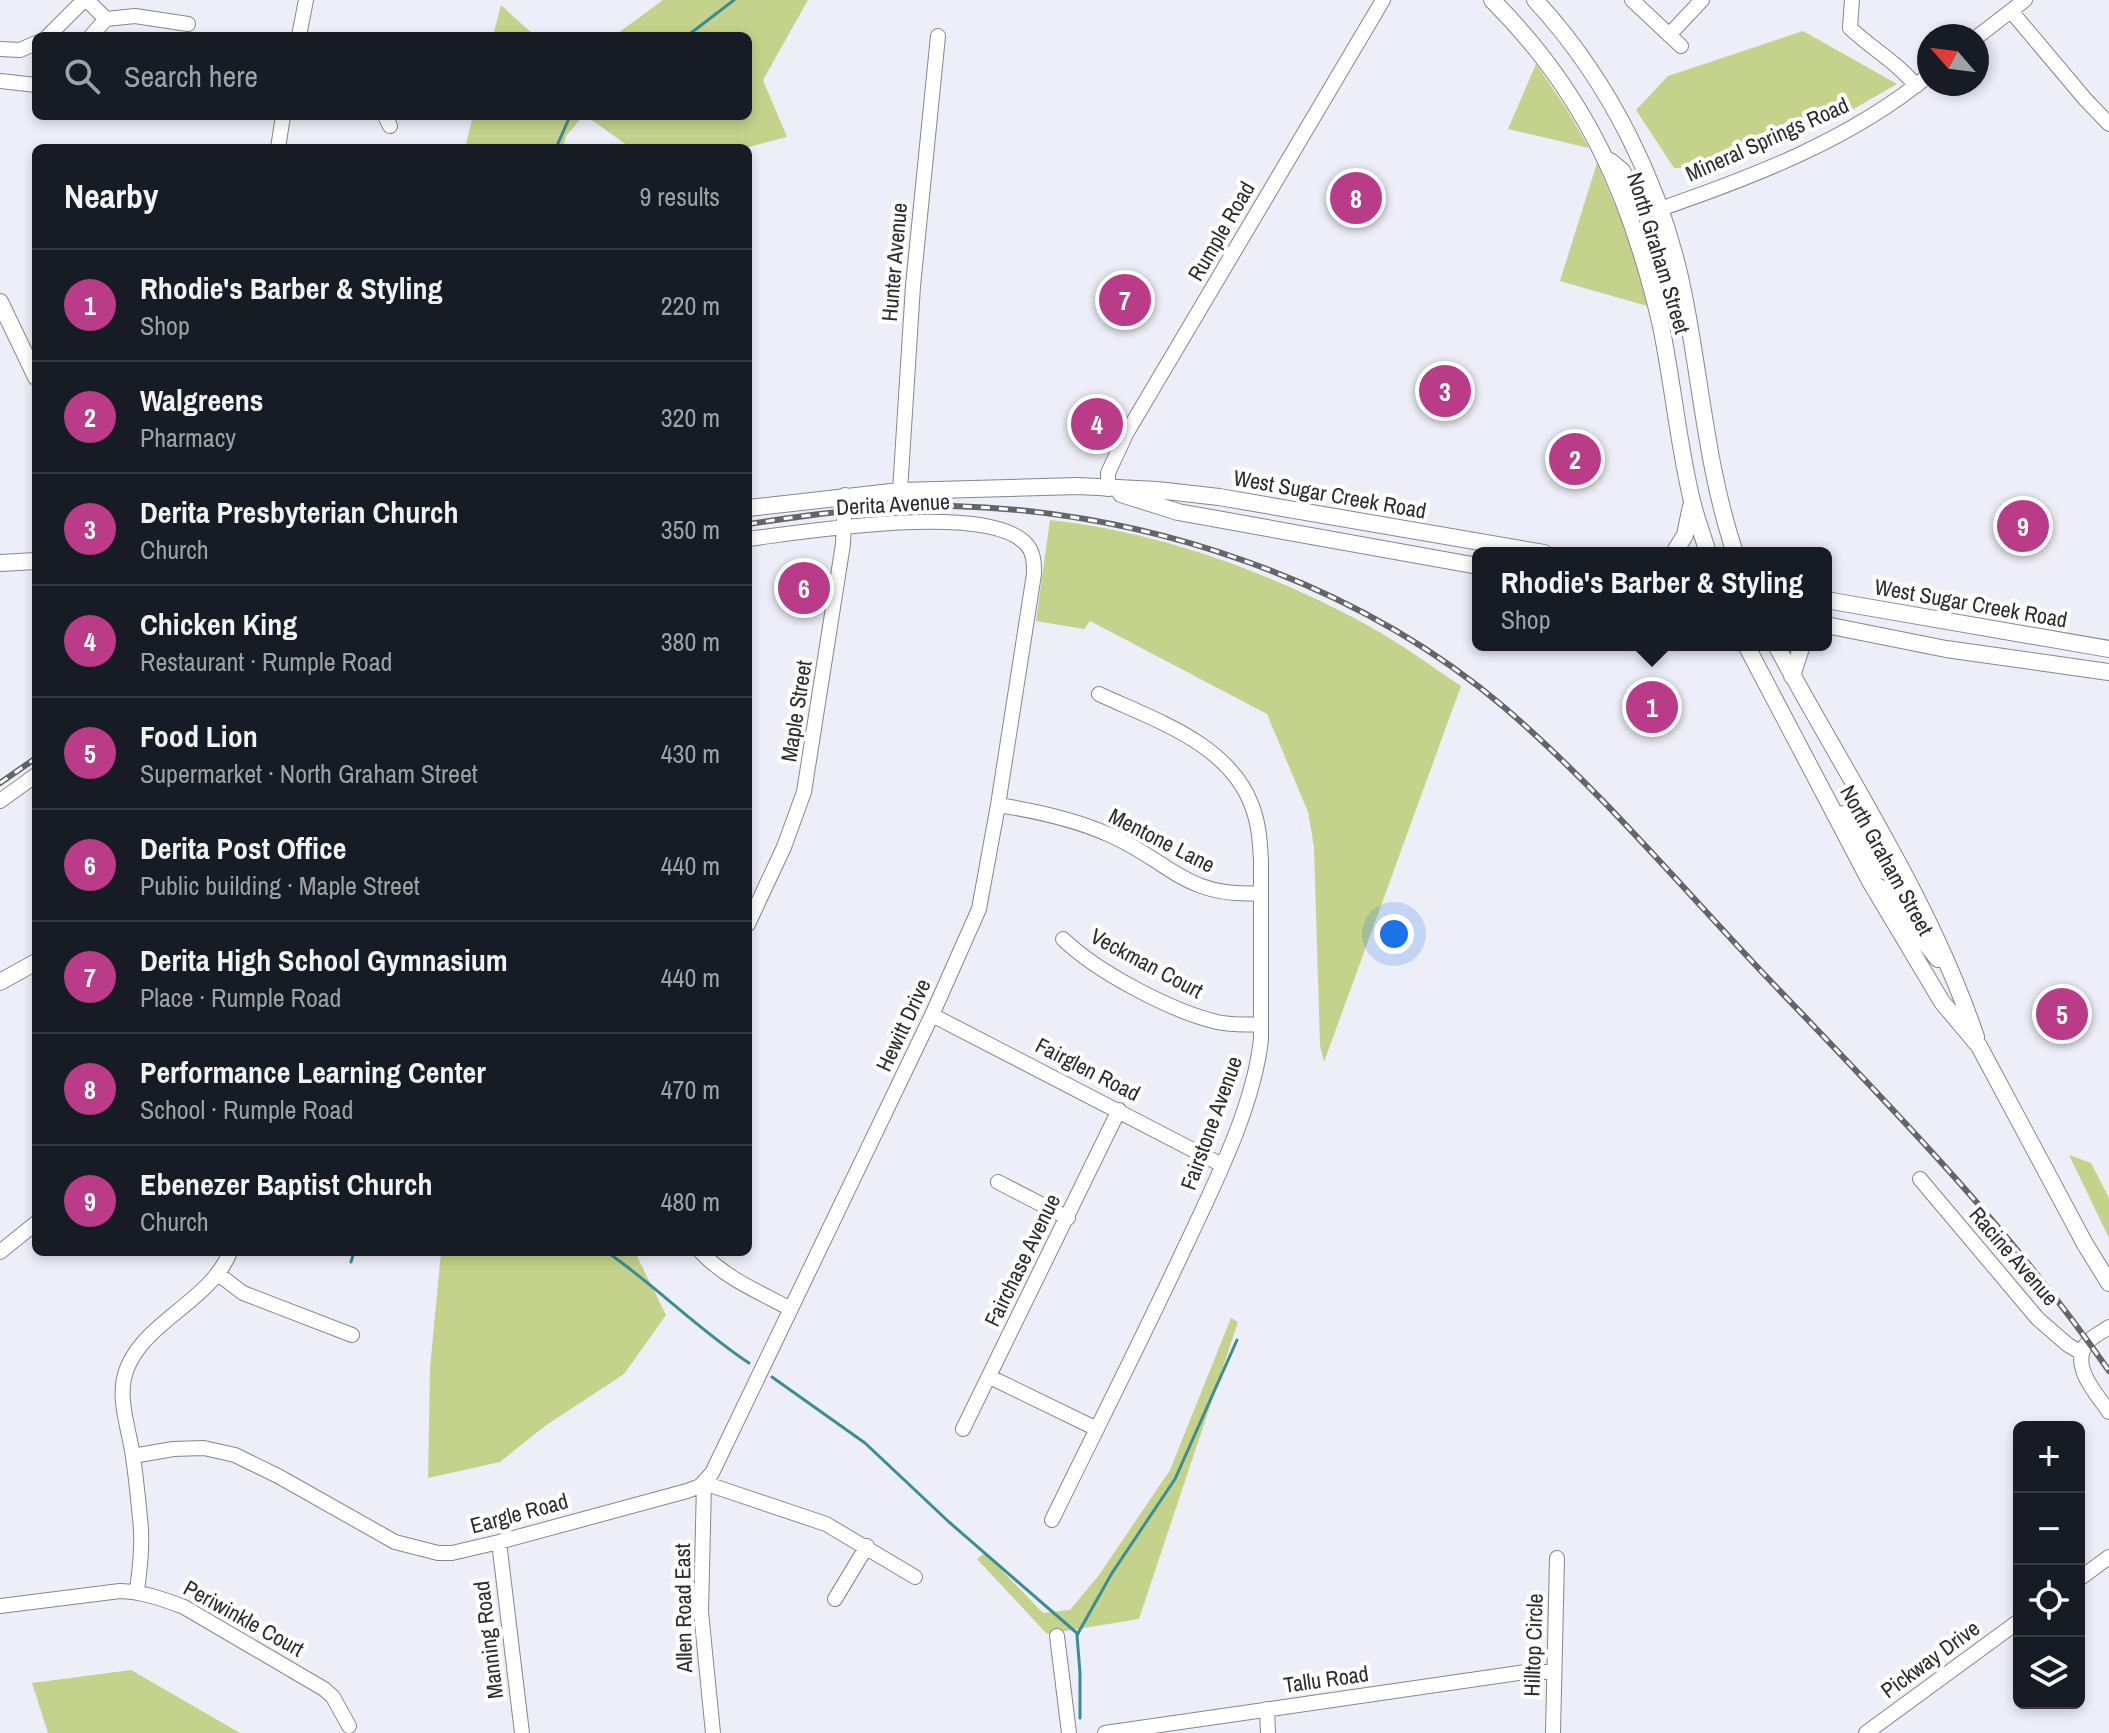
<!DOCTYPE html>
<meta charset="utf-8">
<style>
body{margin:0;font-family:"Archivo Narrow",sans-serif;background:#242831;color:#f1f3f6}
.controls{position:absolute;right:24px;bottom:24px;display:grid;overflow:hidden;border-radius:12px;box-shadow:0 4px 12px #0003}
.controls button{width:72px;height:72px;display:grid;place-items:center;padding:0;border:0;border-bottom:2px solid #363941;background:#171b24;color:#f1f3f6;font:40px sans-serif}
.compass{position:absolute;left:1917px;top:24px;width:72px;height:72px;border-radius:50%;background:#171b24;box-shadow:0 4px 12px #0003;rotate:298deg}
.you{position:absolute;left:1394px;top:934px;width:28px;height:28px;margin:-20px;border:6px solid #fff;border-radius:50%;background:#1a73e8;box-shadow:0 0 0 12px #1a73e833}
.badge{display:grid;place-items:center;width:52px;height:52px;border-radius:50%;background:#ba3b88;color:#fff;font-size:26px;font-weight:700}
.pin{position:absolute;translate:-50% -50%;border:4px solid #fff;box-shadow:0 2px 8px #0006}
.popup{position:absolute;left:1472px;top:547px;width:360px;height:104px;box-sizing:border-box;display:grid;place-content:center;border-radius:12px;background:#171b24;filter:drop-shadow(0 2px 6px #0005);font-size:26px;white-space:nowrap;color:#9ea1a6}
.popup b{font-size:30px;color:#f1f3f6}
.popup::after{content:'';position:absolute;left:50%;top:100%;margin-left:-16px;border:16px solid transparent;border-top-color:#171b24}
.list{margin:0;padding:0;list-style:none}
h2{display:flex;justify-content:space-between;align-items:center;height:104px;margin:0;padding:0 32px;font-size:34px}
h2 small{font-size:26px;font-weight:400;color:#9ea1a6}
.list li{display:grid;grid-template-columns:52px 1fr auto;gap:24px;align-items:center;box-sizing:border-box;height:112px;padding:0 32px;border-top:2px solid #363941}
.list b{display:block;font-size:30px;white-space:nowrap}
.list p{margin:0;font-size:26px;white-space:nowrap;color:#9ea1a6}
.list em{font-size:26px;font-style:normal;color:#9ea1a6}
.icon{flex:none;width:44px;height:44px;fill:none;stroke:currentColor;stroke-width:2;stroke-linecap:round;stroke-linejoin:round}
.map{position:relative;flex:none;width:2109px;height:1733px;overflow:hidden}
.search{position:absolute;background:#171b24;box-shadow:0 4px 12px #0003;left:32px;top:32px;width:720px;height:88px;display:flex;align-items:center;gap:20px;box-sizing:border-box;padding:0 28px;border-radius:12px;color:#9ea1a6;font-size:30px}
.panel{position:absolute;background:#171b24;box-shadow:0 4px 12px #0003;left:32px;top:144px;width:720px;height:1112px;border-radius:12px}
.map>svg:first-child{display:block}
.green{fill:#c4d28c}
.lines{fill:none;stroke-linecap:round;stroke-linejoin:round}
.stream{stroke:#3a8d92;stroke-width:3}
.minor-casing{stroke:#86868f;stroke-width:16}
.major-casing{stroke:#86868f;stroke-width:18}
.minor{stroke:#fff;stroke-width:14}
.major{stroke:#fff;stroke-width:16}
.rail-casing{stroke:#646469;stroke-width:6}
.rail{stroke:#fff;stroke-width:3;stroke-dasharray:9;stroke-linecap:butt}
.labels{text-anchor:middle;stroke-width:8;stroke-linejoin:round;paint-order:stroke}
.street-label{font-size:22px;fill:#2c2c2f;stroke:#fff}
</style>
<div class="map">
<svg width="2109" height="1733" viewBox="0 0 2109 1733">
<rect width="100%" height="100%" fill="#eeeef8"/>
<!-- green -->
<path class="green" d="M663 0H808L763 80 787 137 745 148H631L586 116H748V36H614Z
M501 5 535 36H493Z
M1803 31 1897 84 1836 119 1731 158 1689 168H1674L1636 110 1668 76Z
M1536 64 1566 108 1589 148 1508 129Z
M473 116H583L566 136 563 148H465Z
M1597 163 1629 238 1647 306 1560 281Z
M1050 520C1161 532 1272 573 1369 626 1401 644 1431 666 1461 686L1324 1062 1320 1045 1314 847 1308 812 1267 714 1090 621 1084 629 1036 621Z
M2069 1155 2091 1163 2109 1198V1238Z
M441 1252H635L666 1315 624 1374 545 1426 500 1462 428 1478 430 1368Z
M1231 1318 1238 1322 1139 1619 1047 1634 977 1559 985 1553 1043 1613 1070 1610 1099 1575 1170 1470Z
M131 1670 240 1733H48L32 1683Z"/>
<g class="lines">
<!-- stream -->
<path class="stream" d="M687 36 734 0
M556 148 570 116
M607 1252C656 1286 699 1330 749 1363
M351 1262 354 1252
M772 1377 865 1443 949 1522 1078 1634
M1080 1718V1673L1077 1635 1112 1573 1175 1479 1237 1340"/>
<!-- minor casing -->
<g class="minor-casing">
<path id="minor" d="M87 0 106 19 91 36
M1632 0 1681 46
M1852 0 1850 28C1871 48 1898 63 1916 86
M2011 11 2085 99 2109 124
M106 19 135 16 188 24
M1669 35 1702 0
M48 36 84 0
M299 36 306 0
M1977 37 2025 0
M0 49 20 50 36 43
M0 81 36 85
M385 116 390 126
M278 148 283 116
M1660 209C1753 177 1852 139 1929 75
M1108 489V473L1126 434 1383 0
M900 491 913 286 938 36
M0 801 36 775
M998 805C1037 811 1074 819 1110 835 1171 862 1185 898 1261 893
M748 924 784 847 804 792 843 544 845 495
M1063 939C1097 972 1171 1011 1217 1022 1232 1025 1246 1025 1261 1024
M932 1015 1222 1165
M1920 1179 2038 1319 2068 1345 2082 1353
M998 1182 1068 1218
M0 1252 36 1223
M701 1252C725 1278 759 1292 791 1309
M218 1274 243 1293 352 1335
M2109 1327C2102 1332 2093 1336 2088 1342 2068 1365 2097 1394 2109 1412
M990 1377 1097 1429
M963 1429 1119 1110
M133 1456 173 1449 204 1448 235 1455 278 1476 395 1542 438 1553H452L499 1542 687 1491 700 1486 712 1473 932 1015 979 909 998 805 1034 574C1034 564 1034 553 1027 545 990 501 804 532 748 539
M704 1483 701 1612 713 1733
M704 1483 826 1524 915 1577
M1052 1520C1097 1428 1143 1337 1186 1245 1215 1183 1254 1106 1261 1039V861C1260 842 1259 824 1252 806 1229 743 1154 720 1099 694
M499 1542 522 1733
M2079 1579 2109 1557
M137 1591C140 1567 143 1543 140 1518 138 1498 136 1477 133 1457 129 1427 115 1395 128 1366 148 1320 211 1300 230 1252
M835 1599 867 1546
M0 1606 120 1591C143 1592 163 1599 184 1607L324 1689 333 1697 349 1726
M1057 1636 1069 1733
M1267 1709 1268 1733
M1105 1733 1526 1672H1553
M1553 1733 1557 1558
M1866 1733 2019 1621"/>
</g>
<!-- major casing -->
<g class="major-casing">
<path id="major" d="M1492 0C1586 93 1632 199 1661 326 1673 384 1678 443 1692 501 1696 518 1703 536 1708 553
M1535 0C1610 81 1663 188 1684 296 1701 382 1707 470 1735 553
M1610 161 1622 171 1644 208 1660 209
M0 302 36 377
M1121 494 1178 512 1478 566
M748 508 900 491 1078 486 1157 490 1219 497 1544 553
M1674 553 1685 535 1691 506
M0 563 36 561
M1826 600 2109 649
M1826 625 1946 649 2109 672
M1746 645 1871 883 1942 1002 1979 1046 2085 1244 2109 1283
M1776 645C1845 774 1929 898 1976 1037
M1792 676 1802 645
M1843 814 1860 835 1880 870 1892 872 1901 869
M1874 884 1897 898 1912 927 1938 959
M0 982 36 962"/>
</g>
<!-- minor -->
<use href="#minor" class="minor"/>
<!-- major -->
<use href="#major" class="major"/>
<!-- rail casing -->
<g class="rail-casing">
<path id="rail" d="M748 524C816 514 884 504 952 506 1147 511 1356 581 1505 708 1598 788 1677 882 1761 971 1884 1100 2008 1225 2109 1371
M0 783 36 758"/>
</g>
<!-- rail -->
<use href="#rail" class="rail"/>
</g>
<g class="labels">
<!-- street labels -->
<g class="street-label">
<text transform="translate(1767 139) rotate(-24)" y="8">Mineral Springs Road</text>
<text transform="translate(1221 231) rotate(-60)" y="8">Rumple Road</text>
<text transform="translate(1659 253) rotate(73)" y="8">North Graham Street</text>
<text transform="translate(894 262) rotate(-85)" y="8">Hunter Avenue</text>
<text transform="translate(1330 494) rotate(10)" y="8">West Sugar Creek Road</text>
<text transform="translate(893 504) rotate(-3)" y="8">Derita Avenue</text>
<text transform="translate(1971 603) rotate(10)" y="8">West Sugar Creek Road</text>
<text transform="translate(796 711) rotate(-81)" y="8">Maple Street</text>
<text transform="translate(1162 840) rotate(27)" y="8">Mentone Lane</text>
<text transform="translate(1887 860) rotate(61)" y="8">North Graham Street</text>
<text transform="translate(1147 963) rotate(28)" y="8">Veckman Court</text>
<text transform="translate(903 1025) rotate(-65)" y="8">Hewitt Drive</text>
<text transform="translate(1088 1069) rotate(27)" y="8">Fairglen Road</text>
<text transform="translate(1211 1123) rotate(-70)" y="8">Fairstone Avenue</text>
<text transform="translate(2014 1256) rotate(49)" y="8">Racine Avenue</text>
<text transform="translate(1022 1260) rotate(-64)" y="8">Fairchase Avenue</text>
<text transform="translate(519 1513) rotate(-15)" y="8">Eargle Road</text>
<text transform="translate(683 1608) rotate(-91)" y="8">Allen Road East</text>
<text transform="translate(244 1618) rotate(29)" y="8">Periwinkle Court</text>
<text transform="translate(488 1640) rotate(-97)" y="8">Manning Road</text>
<text transform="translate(1533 1645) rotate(-88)" y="8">Hilltop Circle</text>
<text transform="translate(1930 1659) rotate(-36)" y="8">Pickway Drive</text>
<text transform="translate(1326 1679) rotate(-8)" y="8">Tallu Road</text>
</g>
</g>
</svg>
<div class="controls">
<button>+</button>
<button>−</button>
<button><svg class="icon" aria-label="locate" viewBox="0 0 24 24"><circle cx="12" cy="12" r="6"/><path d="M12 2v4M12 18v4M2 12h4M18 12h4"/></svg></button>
<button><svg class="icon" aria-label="layers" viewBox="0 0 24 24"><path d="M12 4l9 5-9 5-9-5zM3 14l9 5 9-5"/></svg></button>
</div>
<svg class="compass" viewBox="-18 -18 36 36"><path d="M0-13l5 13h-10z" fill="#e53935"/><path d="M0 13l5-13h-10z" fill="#9ea1a6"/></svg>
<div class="you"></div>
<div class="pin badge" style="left:1652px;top:707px">1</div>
<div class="popup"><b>Rhodie's Barber &amp; Styling</b>Shop</div>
<div class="pin badge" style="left:1575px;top:459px">2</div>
<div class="pin badge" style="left:1445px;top:391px">3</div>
<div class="pin badge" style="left:1097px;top:424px">4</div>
<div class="pin badge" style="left:2062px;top:1014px">5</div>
<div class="pin badge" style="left:804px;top:588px">6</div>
<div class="pin badge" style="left:1125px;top:300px">7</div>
<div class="pin badge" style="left:1356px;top:198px">8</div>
<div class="pin badge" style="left:2023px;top:526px">9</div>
<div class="search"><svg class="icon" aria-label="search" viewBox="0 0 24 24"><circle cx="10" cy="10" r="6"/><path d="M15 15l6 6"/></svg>Search here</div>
<section class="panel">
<h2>Nearby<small>9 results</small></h2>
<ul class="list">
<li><span class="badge">1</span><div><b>Rhodie's Barber &amp; Styling</b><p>Shop</p></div><em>220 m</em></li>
<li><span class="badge">2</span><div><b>Walgreens</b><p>Pharmacy</p></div><em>320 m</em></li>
<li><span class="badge">3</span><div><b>Derita Presbyterian Church</b><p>Church</p></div><em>350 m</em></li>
<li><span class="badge">4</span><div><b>Chicken King</b><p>Restaurant · Rumple Road</p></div><em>380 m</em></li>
<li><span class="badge">5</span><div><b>Food Lion</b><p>Supermarket · North Graham Street</p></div><em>430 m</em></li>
<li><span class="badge">6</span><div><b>Derita Post Office</b><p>Public building · Maple Street</p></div><em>440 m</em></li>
<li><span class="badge">7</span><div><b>Derita High School Gymnasium</b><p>Place · Rumple Road</p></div><em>440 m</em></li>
<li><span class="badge">8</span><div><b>Performance Learning Center</b><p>School · Rumple Road</p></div><em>470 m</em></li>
<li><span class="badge">9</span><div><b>Ebenezer Baptist Church</b><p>Church</p></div><em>480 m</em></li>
</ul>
</section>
</div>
